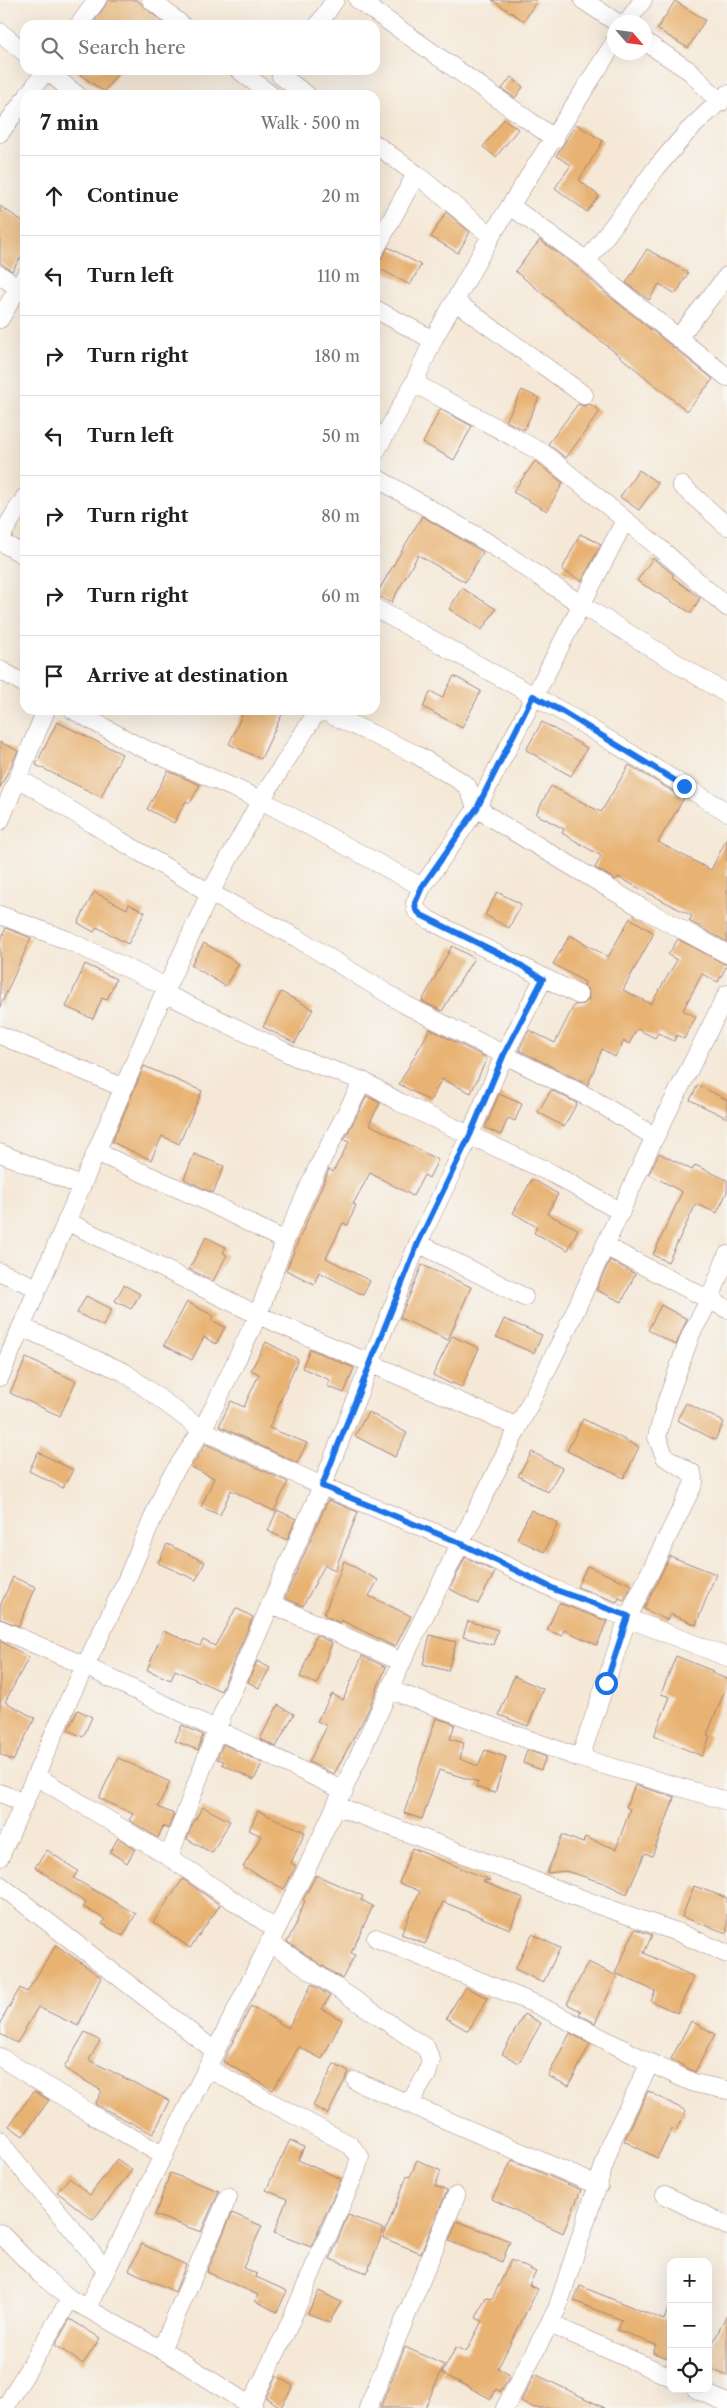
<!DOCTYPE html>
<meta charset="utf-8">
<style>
body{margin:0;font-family:"Libre Caslon Text",serif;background:#f6f6f6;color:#202124}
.controls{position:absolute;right:15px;bottom:15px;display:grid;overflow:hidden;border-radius:10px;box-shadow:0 5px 20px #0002}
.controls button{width:45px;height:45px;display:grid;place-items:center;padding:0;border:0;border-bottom:1px solid #e0e0e0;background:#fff;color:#202124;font:25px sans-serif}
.compass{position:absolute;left:607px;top:15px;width:45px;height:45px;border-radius:50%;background:#fff;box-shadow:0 5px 20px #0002;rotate:118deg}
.stop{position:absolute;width:15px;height:15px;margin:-11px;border:4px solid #1a73e8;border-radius:50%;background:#fff}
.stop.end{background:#1a73e8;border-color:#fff;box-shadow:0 1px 5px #0008}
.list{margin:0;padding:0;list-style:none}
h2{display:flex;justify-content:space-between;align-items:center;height:65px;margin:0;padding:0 20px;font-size:21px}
h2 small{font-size:16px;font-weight:400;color:#757577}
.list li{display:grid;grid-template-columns:32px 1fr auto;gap:15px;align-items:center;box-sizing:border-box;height:80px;padding:0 20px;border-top:1px solid #e0e0e0}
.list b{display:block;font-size:19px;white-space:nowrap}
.list em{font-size:16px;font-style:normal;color:#757577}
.icon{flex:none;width:28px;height:28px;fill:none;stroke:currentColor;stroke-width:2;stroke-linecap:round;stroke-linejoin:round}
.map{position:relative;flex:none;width:727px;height:2408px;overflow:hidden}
.search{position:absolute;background:#fff;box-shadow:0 5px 20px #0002;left:20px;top:20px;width:360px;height:55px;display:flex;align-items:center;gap:12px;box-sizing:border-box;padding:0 18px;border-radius:15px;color:#757577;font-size:19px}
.panel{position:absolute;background:#fff;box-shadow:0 5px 20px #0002;left:20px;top:90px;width:360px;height:625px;border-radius:15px}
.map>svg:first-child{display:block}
.building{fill:#e8b272}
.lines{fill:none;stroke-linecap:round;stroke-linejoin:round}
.minor-casing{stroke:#a08481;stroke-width:19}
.minor{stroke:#fff;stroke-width:18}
.route{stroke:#1a73e8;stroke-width:6}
</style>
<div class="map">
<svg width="727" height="2408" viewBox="0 0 727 2408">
<rect width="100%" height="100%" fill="#f6f6f2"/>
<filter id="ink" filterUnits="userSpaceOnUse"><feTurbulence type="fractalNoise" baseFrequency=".02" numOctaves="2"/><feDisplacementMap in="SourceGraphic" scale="10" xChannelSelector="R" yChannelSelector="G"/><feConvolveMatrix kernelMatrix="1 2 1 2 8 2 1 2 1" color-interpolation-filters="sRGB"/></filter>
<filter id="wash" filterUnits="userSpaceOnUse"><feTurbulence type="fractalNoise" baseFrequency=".0096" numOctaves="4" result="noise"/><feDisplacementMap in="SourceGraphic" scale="20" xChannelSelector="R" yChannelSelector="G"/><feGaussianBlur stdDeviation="1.12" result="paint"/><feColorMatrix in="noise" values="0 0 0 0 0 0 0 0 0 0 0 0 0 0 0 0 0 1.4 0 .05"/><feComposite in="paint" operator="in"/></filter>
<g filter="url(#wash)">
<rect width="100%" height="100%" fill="#f5e8d7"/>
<g id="blocks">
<!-- building -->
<path class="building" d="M109 0H137L165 25H92Z
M492 0H537L524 21Z
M675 1 705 20 688 48 657 29Z
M74 70H120L104 92Z
M511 77 523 87 515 98 502 89Z
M504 119 518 129 496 157 483 147Z
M576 124 603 141 579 180 599 196 587 212 555 188 571 165 556 156Z
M0 206 25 223V251L12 271 0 263Z
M446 212 470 232 458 253 431 237Z
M540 240 580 269 604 292 713 379 687 411 515 271Z
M388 247 421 265 410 285 375 266 376 260 381 259Z
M647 249 688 273 676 294 659 284 649 300 626 283Z
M522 390 539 398 524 430 506 421Z
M578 404 583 406 590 404 600 411 566 458 548 444Z
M440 409 472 426 454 460 423 443Z
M535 461 563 483 547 511 513 492Z
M639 470 658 483 639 510 620 497Z
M422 516 483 552 465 582 418 555 391 603 376 595Z
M580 534 601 544 582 581 562 570Z
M653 558 674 575 672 577 700 598 691 613 637 581Z
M462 588 496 609 482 630 449 609Z
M454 676 481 691 462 728 423 707 431 691 442 698Z
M244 710H284L261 759 229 744Z
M57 722 122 754 101 797 36 765Z
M542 722 587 748 571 776 526 750Z
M0 742 18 751 0 788Z
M629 765 684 798 658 842 711 870 727 838V942L689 921 692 916 618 877 616 880 595 868 601 856 562 833 564 829 536 814 551 786 601 812Z
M168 771 200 785 190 803 186 801 174 823 147 809Z
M94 892 127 909 129 904 145 912 128 944 97 927 94 932 78 923Z
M497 892 521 904 509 928 485 915Z
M630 918 654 933 623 990 651 1004 677 960 668 955 678 939 727 965 718 982 702 974 683 1010 696 1017 684 1039 677 1035 674 1041 658 1033 655 1038 637 1029 629 1044 624 1041 615 1057 602 1049 588 1085 519 1050 529 1030 555 1043 574 1005 584 1004 589 999 588 990 584 986 585 982 553 964 570 935 608 957Z
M6 928 31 938 0 1007V941Z
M204 943 239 964 225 986 191 965Z
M452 946 474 958 442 1011 422 1001Z
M85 964 116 979 107 1000 102 998 93 1019 66 1007Z
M281 992 313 1009 295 1043 263 1027Z
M430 1029 487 1058 471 1093 442 1079 430 1101 399 1084Z
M144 1066 202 1091 179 1144 162 1136 151 1160 112 1142Z
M698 1085 727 1100V1118L690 1100Z
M551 1090 577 1103 564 1127 538 1112Z
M499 1094 522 1104 515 1121 508 1118 501 1135 485 1128Z
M367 1096 380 1103 369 1124 438 1160 429 1178 424 1175 413 1196 370 1173 353 1204 356 1205 348 1225 343 1223 326 1258 370 1281 363 1295 319 1272 314 1284 286 1270 327 1174 329 1169 333 1172 349 1142 344 1140Z
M659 1153 692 1170 695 1165 727 1180V1192L717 1213 696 1204 668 1262 653 1255 682 1192 649 1174Z
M194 1154 224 1166 213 1193 184 1179Z
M532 1179 558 1194 547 1214 578 1229 568 1250 534 1233 537 1227 513 1213Z
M206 1237 226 1247 223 1253 227 1255 213 1281 189 1269Z
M610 1260 635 1274 622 1302 596 1290Z
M422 1265 471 1287 448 1340 400 1318Z
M124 1285 140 1294 131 1309 115 1301Z
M86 1296 112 1309 103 1326 77 1313Z
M187 1302 214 1316 211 1320 225 1327 216 1344 204 1337 192 1360 164 1345Z
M661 1305 687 1319 676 1345 648 1330Z
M504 1319 542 1335 534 1353 496 1337Z
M452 1336 479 1348 462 1387 452 1383 451 1384 433 1375Z
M266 1342 298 1359 269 1428 307 1443 297 1463 219 1426 231 1401 244 1407 259 1374 251 1370Z
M310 1349 354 1368 344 1393 327 1386 330 1380 302 1368Z
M26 1358 76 1381 60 1416 10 1393Z
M686 1403 724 1422 715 1440 677 1420Z
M368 1412 407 1433 395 1457 355 1436Z
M583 1419 639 1447 624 1478 567 1451Z
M206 1444 288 1482 274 1511 231 1490 220 1515 201 1507 214 1478 191 1467Z
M38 1452 73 1470 63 1488 29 1471Z
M532 1452 562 1468 548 1492 518 1476Z
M328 1500 358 1512 335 1570 325 1565 303 1606 285 1598Z
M277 1510 296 1519 287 1540 268 1531Z
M531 1510 558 1523 544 1552 517 1539Z
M167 1544 205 1562 196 1580 158 1563Z
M670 1556 716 1574 696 1625 670 1614 667 1620 644 1609Z
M465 1557 495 1572 478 1604 450 1589Z
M344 1561 378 1580 369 1596 411 1616 395 1647 341 1620 340 1623 324 1615Z
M587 1566 632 1585 624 1600 619 1598 617 1602 577 1587Z
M13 1577 36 1587 19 1626 0 1619V1606Z
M559 1603 607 1621 597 1645 564 1630 562 1636 547 1630Z
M236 1608 253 1617 221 1691 175 1670 171 1680 147 1670 163 1631 200 1646 203 1640 215 1646Z
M468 1621 498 1630 493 1645 463 1637Z
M316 1635 332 1643 317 1684 300 1677Z
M430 1635 456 1642 448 1671 423 1664Z
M0 1641 29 1657 5 1702 35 1718 13 1761 0 1754Z
M362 1656 386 1667 367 1713 334 1774 309 1762 327 1726 317 1721 332 1694 343 1700Z
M676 1656 713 1671 712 1673 727 1679V1685L707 1735 710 1736 702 1756 654 1736 670 1697 661 1694Z
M257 1661 270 1668 259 1688 248 1682Z
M514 1676 543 1689 528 1726 499 1715Z
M278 1705 294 1714 276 1747 260 1739Z
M78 1710 92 1717 83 1737 68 1730Z
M436 1718 455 1724 450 1739 464 1743 460 1759 478 1766 485 1750 506 1757 495 1793 476 1787 478 1782 439 1770 422 1819 404 1813Z
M182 1725 203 1735 198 1750 175 1741Z
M223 1744 262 1763 254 1780 222 1764 224 1761 217 1759Z
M527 1750 546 1757 541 1770 523 1763Z
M118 1758 170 1782 158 1807 174 1814 168 1829 163 1826 158 1838 129 1820 133 1814 99 1798Z
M635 1785 675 1797 652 1856 645 1853 627 1894 604 1883 566 1871 547 1873 562 1835 583 1843 585 1837 616 1849 630 1809 626 1807Z
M203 1807 230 1821 212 1853 187 1839 193 1823Z
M258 1811 305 1832 291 1863 296 1866 284 1889 243 1867 261 1836 249 1830Z
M118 1838 135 1849 127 1863 110 1852Z
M412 1848 490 1880 482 1881 523 1898 510 1929 443 1902 425 1944 401 1934 420 1891 399 1883Z
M47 1850 78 1871 73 1878 136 1914 123 1936 102 1924 105 1919 83 1907 86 1903 35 1867Z
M316 1875 363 1896 361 1900 373 1906 351 1953 355 1955 342 1979 287 1942 298 1920 297 1919 305 1901 303 1900Z
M183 1879 220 1905 190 1948 153 1922Z
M694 1886 727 1898V1933L682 1917Z
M635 1929 652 1935 644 1953 694 1977 677 2013 651 2001 655 1991 615 1973Z
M532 1934 560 1948 543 1983 515 1969Z
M56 1945 101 1977 78 2026 38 2007 17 2043 0 2034V2023L20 1988 27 1992Z
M588 1962 617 1976 595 2023 579 2014 581 2011 567 2004Z
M312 1984 330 1996 322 2009 342 2020 322 2059 299 2047 273 2090 223 2061 251 2006 288 2028Z
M465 1987 488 1998 468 2031 446 2018Z
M524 2014 541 2023 519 2063 502 2054Z
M691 2021 715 2034 695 2072 671 2059Z
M85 2032 100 2041 89 2060 170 2101 153 2134 95 2104 102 2091 64 2068Z
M570 2033 590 2044 569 2086 548 2076Z
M334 2064 349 2072 328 2114 313 2106Z
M34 2091 49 2100 23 2136 9 2126Z
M648 2091 686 2111 676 2130 672 2129 657 2158 624 2141Z
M290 2140 304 2147 298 2160 341 2179 311 2247 274 2233 287 2199 266 2190Z
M117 2159 132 2170 93 2220 57 2192 69 2178 90 2195Z
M417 2160 441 2171 435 2186 447 2191 421 2253 383 2238 407 2176 410 2177Z
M512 2160 581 2190 563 2233 492 2199Z
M170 2173 219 2191 201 2232 155 2215Z
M232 2213 262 2226 243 2268 257 2274 256 2277 287 2291 277 2312 255 2301 258 2295 207 2272Z
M348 2215 384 2229 367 2273 330 2259Z
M457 2221 510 2241 502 2262 449 2241Z
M142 2244 186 2265 175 2292 129 2270Z
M511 2260 536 2272 529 2285 538 2289 498 2368 510 2375 501 2392 496 2389 491 2399 442 2373 456 2347 466 2352 482 2321 476 2318 486 2297 492 2299Z
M580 2286 664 2320 668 2309H671V2359L653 2353 656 2345 618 2330 622 2320 574 2301Z
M319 2291 341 2302 329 2323 308 2313Z
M727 2315V2376L708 2367V2352Z
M70 2319 100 2338 83 2364 55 2345Z
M405 2347 444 2365 425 2408H380Z
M535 2374 605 2408H534L521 2401Z
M276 2376 293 2386 281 2407 266 2398Z"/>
</g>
</g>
<g filter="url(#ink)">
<use href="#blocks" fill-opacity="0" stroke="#a08481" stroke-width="1"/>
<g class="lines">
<!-- minor casing -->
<g class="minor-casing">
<path id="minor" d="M151 0 182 25
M358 0 555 139
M583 0 616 22
M627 22 643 0
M79 25 97 0
M318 25 335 0
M0 32 25 53
M644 41 691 72 720 103
M46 70 77 95
M239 70 271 95
M281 76 307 95
M28 95 46 70
M0 133 25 99
M375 144 416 174 491 236
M512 207 587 261 611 284 727 377
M375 250 416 174
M587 261 657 167 688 131 727 94
M0 275 25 293
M456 302 584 395
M375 309 433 340
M0 319 25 276
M678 338 727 276
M414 383 543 453 657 546 727 607
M375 453 414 383 433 340 491 236 614 43
M375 477 492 545 582 605 727 694
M681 485 727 526
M0 538 25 497
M0 541 25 556
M375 608 563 712 727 812
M0 670 25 684
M73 710 136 745 261 800 422 887
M321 710 415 754 457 779 467 786 477 808 501 824 642 908 727 954
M18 778 114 837 210 893 297 938 406 1005 592 1099 655 1137
M0 821 46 710
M0 915 67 940 167 987
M164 993 296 1057 363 1081 399 1102 553 1174 621 1212
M579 995 429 920 416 910 415 903 422 887 477 808 625 520
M0 1035 124 1088
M96 1152 204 1200 285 1241
M0 1153 81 1186
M66 1221 258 1315 518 1427
M418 1243 524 1297
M605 1246 727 1309
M0 1272 38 1288
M21 1327 124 1372 202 1430 322 1486 460 1543 556 1590 727 1657
M0 1377 164 993 210 893 261 800 318 710
M272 1604 402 1662
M0 1629 85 1666 344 1791
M390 1690 580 1758 727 1801
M580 1758 628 1617 694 1483 692 1473 665 1457 657 1437 666 1403 691 1334 710 1299 727 1255
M36 1776 169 1857 275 1929
M0 1793 25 1803
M337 1806 598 1905 680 1933 727 1954
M0 1857 71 1695 124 1586 169 1480 202 1430 215 1405 258 1315 285 1241 317 1169 363 1081
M169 1857 223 1713 322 1486 418 1243 470 1135 504 1055 543 979
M0 1885 215 2051
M376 1938 540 2006 650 2063 694 2083 727 2090
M269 1942 426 2048 431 2060 427 2074 409 2104
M0 2057 91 2114 164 2156
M207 2068 350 2145 360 2157 356 2171 285 2334 250 2406
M356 2081 599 2186
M0 2140 8 2152 106 2270
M665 2195 727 2226
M0 2233 41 2275 70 2299
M87 2308 308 1866 409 1647 566 1331 648 1151 727 994
M550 2324 671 2377
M161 2350 228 2197
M696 2389 727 2403
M5 2408 70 2299 176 2358 254 2408
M368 2408 456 2196
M505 2408 557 2309 613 2138 650 2063"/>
</g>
<!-- minor -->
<use href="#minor" class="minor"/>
</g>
</g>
<g class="lines" filter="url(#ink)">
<!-- route -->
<path class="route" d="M606 1683 628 1616 556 1590 460 1543 322 1486 418 1243 470 1135 504 1054 543 979 512 960 421 915 416 910 415 903 422 887 477 808 533 696 563 712 684 786"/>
</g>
</svg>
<div class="controls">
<button>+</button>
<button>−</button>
<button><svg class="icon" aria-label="locate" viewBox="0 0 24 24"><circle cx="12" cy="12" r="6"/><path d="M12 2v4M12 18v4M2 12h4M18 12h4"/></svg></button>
</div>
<svg class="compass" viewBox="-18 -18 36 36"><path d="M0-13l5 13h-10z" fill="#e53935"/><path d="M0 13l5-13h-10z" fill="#757577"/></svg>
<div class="stop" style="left:606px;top:1683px"></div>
<div class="stop end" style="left:684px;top:786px"></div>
<div class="search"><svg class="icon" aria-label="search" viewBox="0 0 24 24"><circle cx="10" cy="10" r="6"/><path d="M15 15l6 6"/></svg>Search here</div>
<section class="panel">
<h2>7 min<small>Walk · 500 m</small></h2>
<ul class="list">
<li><svg class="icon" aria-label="ahead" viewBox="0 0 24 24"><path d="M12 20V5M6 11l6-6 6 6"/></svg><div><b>Continue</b></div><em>20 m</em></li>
<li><svg class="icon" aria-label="left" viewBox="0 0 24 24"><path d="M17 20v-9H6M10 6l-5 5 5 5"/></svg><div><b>Turn left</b></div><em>110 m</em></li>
<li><svg class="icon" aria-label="right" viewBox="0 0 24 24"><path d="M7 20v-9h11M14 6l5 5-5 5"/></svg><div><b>Turn right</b></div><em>180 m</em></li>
<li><svg class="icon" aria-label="left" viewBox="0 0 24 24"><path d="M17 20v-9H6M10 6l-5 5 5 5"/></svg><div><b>Turn left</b></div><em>50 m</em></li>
<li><svg class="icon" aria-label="right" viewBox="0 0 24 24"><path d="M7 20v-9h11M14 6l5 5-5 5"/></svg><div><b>Turn right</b></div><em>80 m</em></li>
<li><svg class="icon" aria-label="right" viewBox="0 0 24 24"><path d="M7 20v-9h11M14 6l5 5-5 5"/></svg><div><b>Turn right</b></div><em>60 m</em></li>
<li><svg class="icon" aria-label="arrive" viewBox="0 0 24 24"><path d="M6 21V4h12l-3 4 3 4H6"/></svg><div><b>Arrive at destination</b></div></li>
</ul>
</section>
</div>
